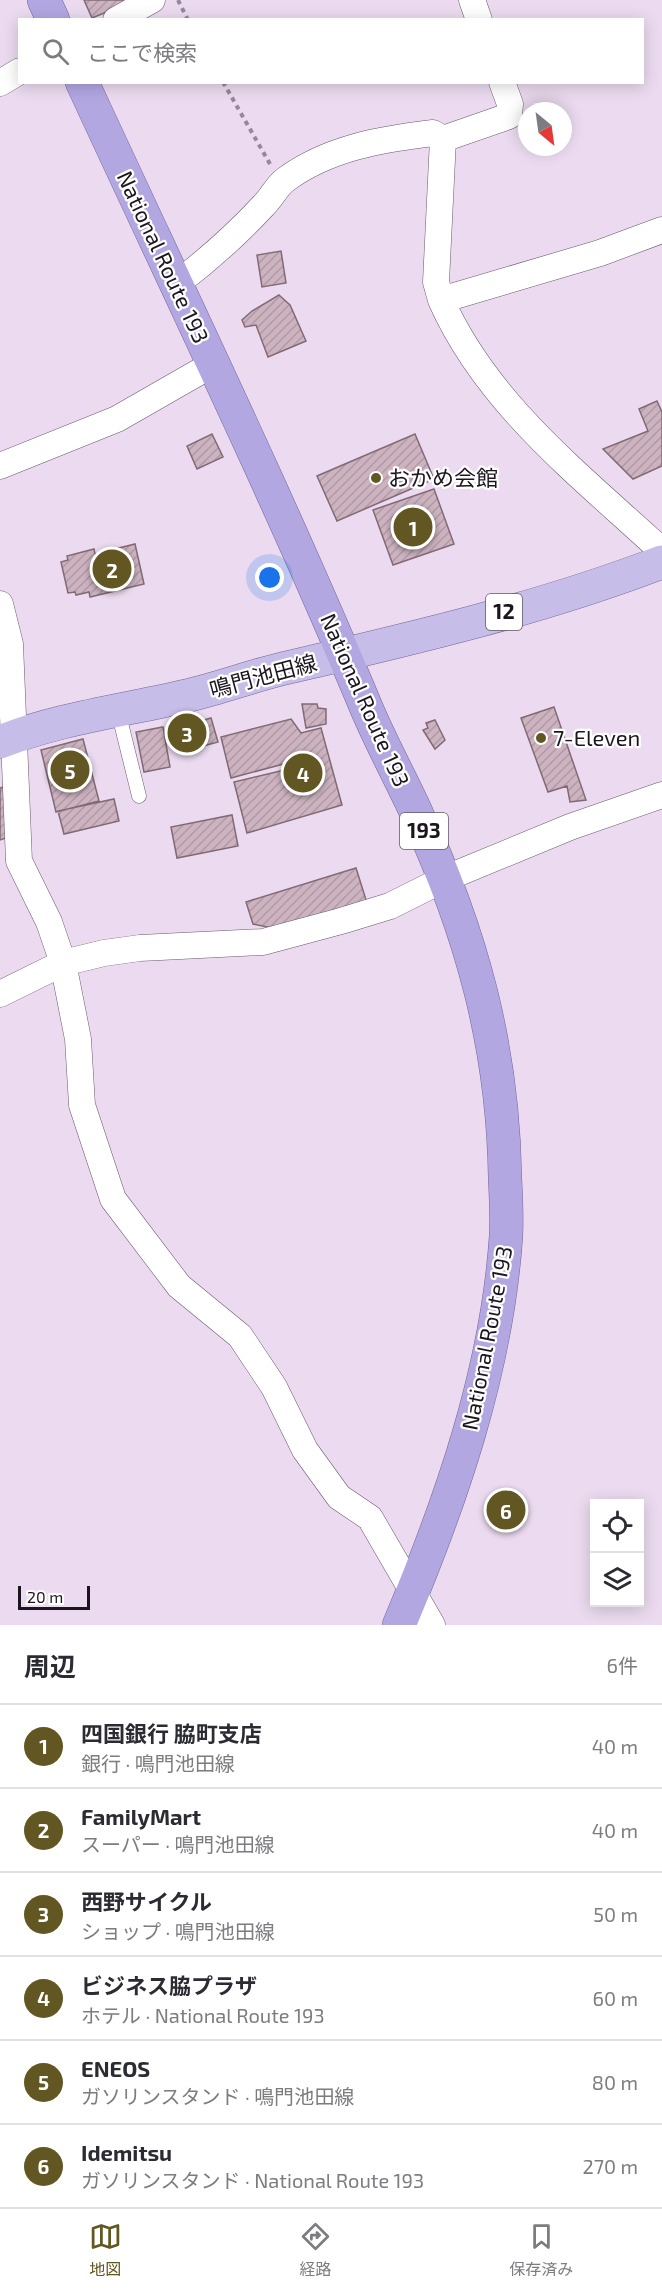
<!DOCTYPE html>
<html lang="ja">
<meta charset="utf-8">
<style>
body{margin:0;font-family:"Exo 2","Noto Sans JP",sans-serif;background:#f2f2f3;color:#2b2b33}
.controls{position:absolute;right:18px;bottom:18px;display:grid;overflow:hidden;border-radius:0px;box-shadow:0 3px 15px #0003}
.controls button{width:54px;height:54px;display:grid;place-items:center;padding:0;border:0;border-bottom:2px solid #e1e1e2;background:#fff;color:#2b2b33;font:30px sans-serif}
.compass{position:absolute;left:518px;top:102px;width:54px;height:54px;border-radius:50%;background:#fff;box-shadow:0 3px 15px #0003;rotate:151deg}
.scale{position:absolute;left:18px;bottom:15px;width:72px;box-sizing:border-box;padding-left:6px;border:3px solid #1c151d;border-top:0;font-size:16px;line-height:21px;white-space:nowrap;color:#1c151d;-webkit-text-stroke:4px #fff;paint-order:stroke}
.you{position:absolute;left:270px;top:578px;width:21px;height:21px;margin:-15px;border:4px solid #fff;border-radius:50%;background:#1a73e8;box-shadow:0 0 0 9px #1a73e833}
.badge{display:grid;place-items:center;width:39px;height:39px;border-radius:50%;background:#625622;color:#fff;font-size:20px;font-weight:700}
.pin{position:absolute;translate:-50% -50%;border:3px solid #fff;box-shadow:0 2px 6px #0006}
.list{margin:0;padding:0;list-style:none}
h2{display:flex;justify-content:space-between;align-items:center;height:78px;margin:0;padding:0 24px;font-size:26px}
h2 small{font-size:20px;font-weight:400;color:#7c7c81}
.list li{display:grid;grid-template-columns:39px 1fr auto;gap:18px;align-items:center;box-sizing:border-box;height:84px;padding:0 24px;border-top:2px solid #e1e1e2}
.list b{display:block;font-size:22px;white-space:nowrap}
.list p{margin:0;font-size:20px;white-space:nowrap;color:#7c7c81}
.list em{font-size:20px;font-style:normal;color:#7c7c81}
.icon{flex:none;width:33px;height:33px;fill:none;stroke:currentColor;stroke-width:2;stroke-linecap:round;stroke-linejoin:round}
.map{position:relative;flex:none;width:662px;height:1625px;overflow:hidden}
.search{position:absolute;background:#fff;box-shadow:0 3px 15px #0003;left:18px;right:18px;top:18px;height:66px;display:flex;align-items:center;gap:15px;box-sizing:border-box;padding:0 21px;border-radius:0px;color:#7c7c81;font-size:22px}
.sheet{height:582px;background:#fff}
nav{display:flex;justify-content:space-around;align-items:center;box-sizing:border-box;height:84px;border-top:2px solid #e1e1e2;background:#fff;font-size:16px;color:#7c7c81}
nav a{display:grid;justify-items:center;gap:3px}
nav .on{color:#625622}
.map>svg:first-child{display:block}
.building{fill:url(#building-hatch);stroke:#816a75;stroke-width:1.5}
.lines{fill:none;stroke-linecap:round;stroke-linejoin:round}
.service-casing{stroke:#67586a;stroke-width:15}
.minor-casing{stroke:#67586a;stroke-width:27}
.primary-casing{stroke:#726698;stroke-width:34}
.trunk-casing{stroke:#726698;stroke-width:34}
.path{stroke:#958897;stroke-width:4;stroke-dasharray:4.5 4.5;stroke-linecap:butt}
.service{stroke:#fff;stroke-width:14}
.minor{stroke:#fff;stroke-width:26}
.primary{stroke:#c6bde9;stroke-width:33}
.trunk{stroke:#b3a7e2;stroke-width:33}
.poi-dot{fill:#625622;stroke:#fff;stroke-width:2}
.labels{text-anchor:middle;stroke-width:4.5;stroke-linejoin:round;paint-order:stroke}
.shield{fill:#fff;stroke:#605b61;stroke-width:1.5}
.shield-label{font-size:21px;font-weight:bold;fill:#1c151d}
.street-label{font-size:22px;fill:#1c151d;stroke:#fff}
.poi-label{font-size:22px;fill:#1c151d;stroke:#fff;text-anchor:start}
</style>
<div class="map">
<svg width="662" height="1625" viewBox="0 0 662 1625">
<defs>
<pattern id="building-hatch" width="6" height="6" patternUnits="userSpaceOnUse" patternTransform="scale(1.5)"><rect width="6" height="6" fill="#cdb3c0"/><path d="M-1 1l2-2M0 6l6-6M5 7l2-2" fill="none" stroke="#af99a5"/></pattern>
</defs>
<rect width="100%" height="100%" fill="#ecdbf0"/>
<!-- building -->
<path class="building" d="M84 0H136L92 18Z
M281 251 286 283 262 287 257 255Z
M279 295 290 305 306 341 268 357 256 325 245 327 242 320 252 311Z
M657 401 662 412V466L633 479 603 449 648 431 639 409Z
M212 434 223 457 197 469 187 446Z
M415 434 434 479 337 521 317 476Z
M434 489 454 544 393 565 373 510Z
M135 544 144 584 90 597 89 592 76 595 75 592 68 593 61 562 68 560 67 556 94 549 95 554Z
M302 704H317L318 708 326 709V724L306 728Z
M554 707 586 800 570 802 567 786 548 792 521 718Z
M211 718 218 742 181 752 175 728Z
M291 719 301 733 321 728 342 805 247 833 234 782 293 768 291 762 231 778 221 737Z
M435 720 445 740 435 749 423 730 428 728 426 723Z
M163 727 170 767 144 772 136 732Z
M83 739 99 801 56 812 41 750Z
M3 787 17 834 0 840V788Z
M114 799 119 821 64 834 58 811Z
M232 815 238 846 177 858 171 827Z
M356 868 367 903 277 929 253 924 246 902Z"/>
<g class="lines">
<!-- service casing -->
<g class="service-casing">
<path id="service" d="M118 711 139 796"/>
</g>
<!-- minor casing -->
<g class="minor-casing">
<path id="minor" d="M472 0 479 20
M116 20 152 0
M0 83 20 71
M662 230 600 253 441 300C487 404 580 475 662 551
M175 285C207 261 237 234 264 205 272 197 277 186 285 180 328 148 382 139 433 133L443 139
M441 300 436 282 443 139 509 116 510 104 502 82
M0 466 117 419 213 364
M0 604 10 644 19 861 49 922 63 963 78 1039 82 1105 113 1199 179 1286 240 1336 274 1387 305 1450 339 1497 370 1518 432 1625
M0 994 63 963 104 953 140 948 263 942 341 921 390 906 444 879 570 827 662 795"/>
</g>
<!-- primary casing -->
<g class="primary-casing">
<path id="primary" d="M0 742C62 717 130 710 194 694 226 686 258 674 290 667 415 638 542 608 662 562"/>
</g>
<!-- trunk casing -->
<g class="trunk-casing">
<path id="trunk" d="M44 0 53 20
M82 82C178 290 278 496 366 707 381 743 400 777 416 812 471 932 503 1045 505 1178 506 1197 507 1217 506 1236 497 1370 451 1502 399 1625"/>
</g>
<!-- path -->
<path class="path" d="M178 0 188 20
M223 82 270 164"/>
<!-- service -->
<use href="#service" class="service"/>
<!-- minor -->
<use href="#minor" class="minor"/>
<!-- primary -->
<use href="#primary" class="primary"/>
<!-- trunk -->
<use href="#trunk" class="trunk"/>
</g>
<!-- markers -->
<g class="poi-dot">
<circle cx="376" cy="478" r="6"/>
<circle cx="541" cy="738" r="6"/>
</g>
<g class="labels">
<!-- shield labels -->
<g class="shield">
<rect x="486" y="594" width="36" height="36" rx="4.5"/>
<rect x="400" y="813" width="48" height="36" rx="4.5"/>
</g>
<g class="shield-label">
<text x="504" y="619">12</text>
<text x="424" y="838">193</text>
</g>
<!-- street labels -->
<g class="street-label">
<text transform="translate(163 257) rotate(65)" y="8">National Route 193</text>
<text transform="translate(263 676) rotate(-15)" y="8">鳴門池田線</text>
<text transform="translate(365 700) rotate(66)" y="8">National Route 193</text>
<text transform="translate(487 1338) rotate(-79)" y="8">National Route 193</text>
</g>
<!-- poi labels -->
<g class="poi-label">
<text x="388" y="486">おかめ会館</text>
<text x="553" y="746">7-Eleven</text>
</g>
</g>
</svg>
<div class="controls">
<button><svg class="icon" aria-label="locate" viewBox="0 0 24 24"><circle cx="12" cy="12" r="6"/><path d="M12 2v4M12 18v4M2 12h4M18 12h4"/></svg></button>
<button><svg class="icon" aria-label="layers" viewBox="0 0 24 24"><path d="M12 4l9 5-9 5-9-5zM3 14l9 5 9-5"/></svg></button>
</div>
<svg class="compass" viewBox="-18 -18 36 36"><path d="M0-13l5 13h-10z" fill="#e53935"/><path d="M0 13l5-13h-10z" fill="#7c7c81"/></svg>
<div class="scale">20 m</div>
<div class="you"></div>
<div class="pin badge" style="left:413px;top:527px">1</div>
<div class="pin badge" style="left:112px;top:569px">2</div>
<div class="pin badge" style="left:187px;top:733px">3</div>
<div class="pin badge" style="left:303px;top:773px">4</div>
<div class="pin badge" style="left:70px;top:770px">5</div>
<div class="pin badge" style="left:506px;top:1510px">6</div>
<div class="search"><svg class="icon" aria-label="search" viewBox="0 0 24 24"><circle cx="10" cy="10" r="6"/><path d="M15 15l6 6"/></svg>ここで検索</div>
</div>
<section class="sheet">
<h2>周辺<small>6件</small></h2>
<ul class="list">
<li><span class="badge">1</span><div><b>四国銀行 脇町支店</b><p>銀行 · 鳴門池田線</p></div><em>40 m</em></li>
<li><span class="badge">2</span><div><b>FamilyMart</b><p>スーパー · 鳴門池田線</p></div><em>40 m</em></li>
<li><span class="badge">3</span><div><b>西野サイクル</b><p>ショップ · 鳴門池田線</p></div><em>50 m</em></li>
<li><span class="badge">4</span><div><b>ビジネス脇プラザ</b><p>ホテル · National Route 193</p></div><em>60 m</em></li>
<li><span class="badge">5</span><div><b>ENEOS</b><p>ガソリンスタンド · 鳴門池田線</p></div><em>80 m</em></li>
<li><span class="badge">6</span><div><b>Idemitsu</b><p>ガソリンスタンド · National Route 193</p></div><em>270 m</em></li>
</ul>
</section>
<nav>
<a class="on"><svg class="icon" aria-label="map" viewBox="0 0 24 24"><path d="M3 6l6-2 6 2 6-2v14l-6 2-6-2-6 2zM9 4v14M15 6v14"/></svg>地図</a>
<a><svg class="icon" aria-label="directions" viewBox="0 0 24 24"><path d="M12 3l9 9-9 9-9-9zM9 14v-3h6M13 9l2 2-2 2"/></svg>経路</a>
<a><svg class="icon" aria-label="saved" viewBox="0 0 24 24"><path d="M7 4h10v16l-5-4-5 4z"/></svg>保存済み</a>
</nav>
